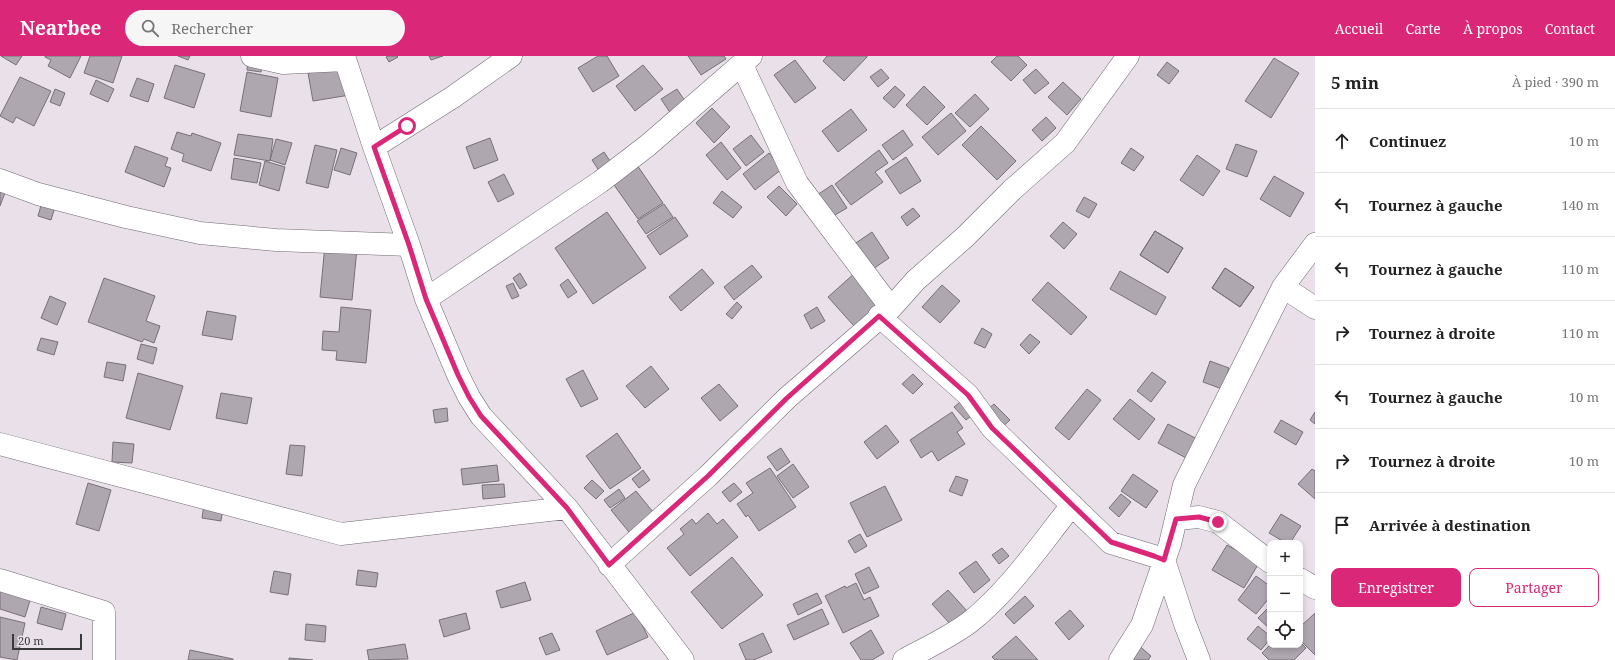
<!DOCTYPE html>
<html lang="fr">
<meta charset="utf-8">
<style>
body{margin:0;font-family:"Noto Serif",serif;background:#f6f6f6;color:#222}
.controls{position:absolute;right:12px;bottom:12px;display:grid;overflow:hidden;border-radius:8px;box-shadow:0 2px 6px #0003}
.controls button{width:36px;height:36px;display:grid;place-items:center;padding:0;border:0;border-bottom:1px solid #e0e0e0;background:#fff;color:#222;font:20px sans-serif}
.scale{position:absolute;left:12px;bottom:10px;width:70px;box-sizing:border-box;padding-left:4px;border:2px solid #3b383c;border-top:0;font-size:11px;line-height:14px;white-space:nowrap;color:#3b383c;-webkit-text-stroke:3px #e9e0ea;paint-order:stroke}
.stop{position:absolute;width:12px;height:12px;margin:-9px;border:3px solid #db2777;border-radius:50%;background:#fff}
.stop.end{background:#db2777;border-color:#fff;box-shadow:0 1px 4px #0008}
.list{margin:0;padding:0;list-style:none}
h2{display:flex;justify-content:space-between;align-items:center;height:52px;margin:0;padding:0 16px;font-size:17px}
h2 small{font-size:13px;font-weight:400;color:#767676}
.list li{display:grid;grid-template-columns:26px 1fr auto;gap:12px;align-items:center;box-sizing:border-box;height:64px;padding:0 16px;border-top:1px solid #e0e0e0}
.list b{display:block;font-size:15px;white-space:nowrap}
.list em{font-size:13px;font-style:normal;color:#767676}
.actions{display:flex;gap:8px;padding:12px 16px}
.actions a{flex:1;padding:9px 0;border:1px solid #db2777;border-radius:8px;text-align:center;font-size:14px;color:#db2777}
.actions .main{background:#db2777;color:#fff}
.icon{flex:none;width:22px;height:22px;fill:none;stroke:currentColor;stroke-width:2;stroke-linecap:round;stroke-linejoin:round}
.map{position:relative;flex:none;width:1315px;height:604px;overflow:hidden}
header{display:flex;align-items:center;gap:24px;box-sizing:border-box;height:56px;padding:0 20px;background:#db2777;color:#fff}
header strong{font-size:19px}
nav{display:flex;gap:22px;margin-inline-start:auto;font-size:14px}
.search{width:280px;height:36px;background:#f6f6f6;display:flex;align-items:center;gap:10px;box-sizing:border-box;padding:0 14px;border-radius:22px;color:#767676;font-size:15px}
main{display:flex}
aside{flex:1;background:#fff}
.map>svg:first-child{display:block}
.building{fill:#afa7b0;stroke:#787079}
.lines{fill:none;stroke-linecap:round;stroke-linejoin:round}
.minor-casing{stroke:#706972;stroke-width:23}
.minor{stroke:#fff;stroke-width:22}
.route{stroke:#db2777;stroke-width:5}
</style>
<header>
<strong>Nearbee</strong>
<div class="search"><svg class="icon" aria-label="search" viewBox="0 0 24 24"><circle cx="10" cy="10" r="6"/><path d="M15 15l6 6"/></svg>Rechercher</div>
<nav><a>Accueil</a><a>Carte</a><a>À propos</a><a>Contact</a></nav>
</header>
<main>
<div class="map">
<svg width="1315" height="604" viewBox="0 0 1315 604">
<rect width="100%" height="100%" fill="#e9e0ea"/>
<!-- building -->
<path class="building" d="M1 0H22L16 9Z
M45 0H81L70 22 48 10 51 4 45 1Z
M90 0H122L113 27 84 17Z
M178 0H190L188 4Z
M388 0H397L398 1 389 6 386 1Z
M429 0H443L431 4Z
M598 0H607L619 20 593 36 578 12Z
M688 0H724L726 3 701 19Z
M827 0H867V1L844 25 823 5Z
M997 0H1018L1027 9 1011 25 991 6Z
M248 2 263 4 261 16 247 14Z
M1274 2 1299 17 1271 62 1245 45Z
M795 4 816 32 795 47 774 19Z
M1167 6 1179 15 1169 28 1157 19Z
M175 9 205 18 194 52 164 42Z
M643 9 663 33 635 55 616 30Z
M346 12 350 39 313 45 308 17Z
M881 13 889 22 878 31 870 21Z
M1036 13 1049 27 1035 38 1023 24Z
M247 16 278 22 271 61 240 55Z
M20 21 51 35 34 70 16 61 13 67 0 60Z
M137 22 154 28 148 46 130 40Z
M96 24 114 33 108 46 90 38Z
M1063 26 1081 43 1067 59 1048 41Z
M895 30 905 39 894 52 883 42Z
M924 30 945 51 927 69 906 49Z
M55 33 65 37 60 50 50 46Z
M677 33 687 48 671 58 661 43Z
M975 38 989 53 970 71 955 57Z
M712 52 730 71 714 87 696 67Z
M851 53 867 74 838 96 822 75Z
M951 57 966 75 938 99 922 81Z
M1046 61 1056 72 1042 85 1032 74Z
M981 70 1016 105 997 124 962 89Z
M903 74 913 89 893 104 882 89Z
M177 76 191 80 192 77 221 87 211 115 182 105 184 98 171 93Z
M238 78 273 83 270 105 234 99Z
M751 79 764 96 746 110 733 93Z
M490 82 498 104 474 113 466 91Z
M276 83 292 87 285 109 270 104Z
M721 86 741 112 727 124 706 99Z
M1236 88 1257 95 1247 121 1226 113Z
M315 89 337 94 328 132 306 127Z
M135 90 168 102 165 110 171 112 164 131 125 116Z
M341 92 357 97 350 119 334 114Z
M1131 92 1144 101 1134 115 1121 107Z
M879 94 888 107 875 116 883 126 851 149 835 128Z
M604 96 612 108 600 116 592 104Z
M769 97 782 113 755 134 743 118Z
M1197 99 1220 115 1203 140 1180 124Z
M906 101 921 125 900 138 885 115Z
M234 102 261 107 257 127 231 123Z
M265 105 285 111 279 135 259 129Z
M637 109 663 147 638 163 612 126Z
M504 118 514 138 498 146 488 126Z
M1274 120 1304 137 1290 161 1260 143Z
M832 129 847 152 828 163 814 141Z
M779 130 797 148 786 160 767 141Z
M0 132 6 134 0 150Z
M722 135 742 151 733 162 713 147Z
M1084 141 1097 148 1089 162 1076 155Z
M42 146 55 151 51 164 38 160Z
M664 148 673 161 646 178 637 165Z
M913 152 920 160 907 170 901 161Z
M607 156 646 212 593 248 555 192Z
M675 161 688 180 660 199 647 180Z
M1063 166 1077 178 1064 193 1050 180Z
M1155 175 1183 192 1168 217 1140 199Z
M1155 175 1183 192 1168 217 1140 199Z
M872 176 889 202 870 215 853 189Z
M325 189 357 192 352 244 320 241Z
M752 209 762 221 734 244 724 231Z
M1225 212 1254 231 1240 251 1212 232Z
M1225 212 1254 231 1240 251 1212 232Z
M702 213 714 227 681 255 669 241Z
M1120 215 1166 241 1156 259 1110 233Z
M856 216 882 246 854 270 828 241Z
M520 217 527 229 520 233 513 222Z
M104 222 155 240 146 265 160 270 154 287 144 283 142 286 88 266Z
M568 223 577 236 568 242 560 229Z
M1048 226 1087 261 1071 279 1032 244Z
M513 227 519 240 512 243 506 230Z
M942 229 960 245 940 267 922 251Z
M50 240 66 247 57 269 41 262Z
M737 246 742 251 732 263 726 258Z
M341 251 371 254 366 307 336 304 337 295 322 294 323 275 339 276Z
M817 251 825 265 811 273 804 259Z
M207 255 236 260 232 284 202 279Z
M982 272 992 278 985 292 974 287Z
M1030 278 1040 286 1029 298 1020 289Z
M41 282 58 286 54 299 37 294Z
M141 288 157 292 153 308 137 303Z
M1210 305 1229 312 1222 333 1203 326Z
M107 306 126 309 123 325 104 321Z
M651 310 669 333 645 352 626 330Z
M583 314 598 343 581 351 566 323Z
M1152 316 1166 326 1151 346 1137 335Z
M138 317 183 330 170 374 126 362Z
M913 318 923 328 913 338 902 328Z
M719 328 738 350 720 365 701 342Z
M1087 333 1101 344 1069 384 1055 372Z
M221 337 252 342 247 368 216 362Z
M965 342 976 356 966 364 954 351Z
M1130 343 1155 363 1139 384 1113 363Z
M994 348 1010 364 1001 372 986 355Z
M447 352 448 365 435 367 433 354Z
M952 356 963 372 957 376 965 388 938 405 932 395 921 402 910 384Z
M1315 356V368L1310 364Z
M1281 364 1303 376 1296 389 1274 376Z
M1168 368 1199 384 1188 403 1158 387Z
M886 369 899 386 877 403 864 386Z
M617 377 641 412 610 433 586 400Z
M113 386 134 388 132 407 112 406Z
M290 389 305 390 302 420 286 418Z
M781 392 790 406 777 415 767 401Z
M793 408 809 431 793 442 777 420Z
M497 409 499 425 463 429 461 413Z
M770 412 796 451 759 475 748 459 746 461 737 448 753 437 746 427Z
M1312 413 1315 415V443L1298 428Z
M643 414 650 424 639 432 632 423Z
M1133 418 1158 435 1146 452 1121 435Z
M956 420 968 424 962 440 949 435Z
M592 424 604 435 596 443 584 432Z
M88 427 111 434 99 475 76 468Z
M734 427 742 436 730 446 722 436Z
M504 428 505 441 483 443 482 429Z
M885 430 902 464 867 481 850 447Z
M619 433 625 442 610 452 604 444Z
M636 435 658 462 633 481 611 454Z
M1121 438 1131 446 1119 461 1109 452Z
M204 448 223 451 221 465 202 462Z
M708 457 717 468 723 463 738 481 690 520 667 492 684 478 680 473 692 463 696 468Z
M1281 458 1301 470 1290 487H1286L1269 477Z
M860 478 867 490 855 497 848 485Z
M1227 489 1259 507 1244 532 1212 514Z
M1002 492 1009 500 999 508 992 499Z
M732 501 763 539 722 573 691 536Z
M976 505 990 524 974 537 959 517Z
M869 511 879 531 864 538 855 518Z
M358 514 378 517 376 531 356 529Z
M274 515 291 518 288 539 270 536Z
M1256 520 1270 530V541L1256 558 1238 544Z
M525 526 531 544 501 552 496 535Z
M856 527 864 544 870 541 879 560 843 577 825 540 845 530 846 532Z
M0 531 31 541 25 561 0 553Z
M948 534 967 555 951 569 932 548Z
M817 537 822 547 798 559 793 548Z
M1025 540 1034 550 1014 568 1005 558Z
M1270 550V573L1258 562Z
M41 551 66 558 62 574 37 567Z
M822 553 829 568 794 584 787 569Z
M1070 554 1084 570 1069 584 1055 567Z
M636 556 648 581 607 599 596 575Z
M466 557 470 573 444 581 439 564Z
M1315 557V599L1300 584V571Z
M0 561 25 567 17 604 0 601Z
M306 568 326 570 325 586 305 584Z
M1258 570 1270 580V583L1261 594 1247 583Z
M871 574 884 597 872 604H861L850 587Z
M552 577 560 594 546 599 539 582Z
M763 577 772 596 754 604H746L739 588Z
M1016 580 1038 604H995L992 601Z
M1300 586 1306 592 1294 604H1269L1262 597 1270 589H1300Z
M405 588 408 603 369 604 367 594Z
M1137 588 1151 600 1148 604H1123Z
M190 594 233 603V604H188Z
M289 602 313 604H289Z"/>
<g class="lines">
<!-- minor casing -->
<g class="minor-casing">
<path id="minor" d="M252 0 283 7 345 4
M344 0 374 91 409 189 426 243 458 319 469 341 481 360 567 452 683 604
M742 9 797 127 891 252
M374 91 453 41 511 0
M0 124 38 138 126 161 200 177 276 184 409 189
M1283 231 1315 252
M426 243 600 126 647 90 751 0
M879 260 968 339 992 372 1111 487 1154 500 1164 504 1185 568 1199 604
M0 388 341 478 567 452
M1176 463 1199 461 1218 466 1270 506
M609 509 708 420 787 342 891 252 916 224 965 181 1012 134 1065 87 1128 0
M1300 523 1315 532
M0 524 104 556V604
M904 604C926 592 950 581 970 566 1010 534 1040 489 1072 449
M1120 604 1142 569 1170 488 1184 429 1283 231 1315 188"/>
</g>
<!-- minor -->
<use href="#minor" class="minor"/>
</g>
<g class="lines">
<!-- route -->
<path class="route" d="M407 70 374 91 409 189 426 243 458 319 469 341 481 360 567 452 609 509 708 420 787 342 879 260 968 339 992 372 1111 486 1154 500 1164 504 1176 463 1199 461 1218 466"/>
</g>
</svg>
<div class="controls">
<button>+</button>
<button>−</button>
<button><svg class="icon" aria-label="locate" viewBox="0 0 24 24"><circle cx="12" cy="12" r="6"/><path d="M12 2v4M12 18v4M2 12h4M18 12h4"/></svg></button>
</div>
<div class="scale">20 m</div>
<div class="stop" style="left:407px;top:70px"></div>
<div class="stop end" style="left:1218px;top:466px"></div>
</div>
<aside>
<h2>5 min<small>À pied · 390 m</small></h2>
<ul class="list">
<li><svg class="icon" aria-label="ahead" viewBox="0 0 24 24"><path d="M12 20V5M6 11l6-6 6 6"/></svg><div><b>Continuez</b></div><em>10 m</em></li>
<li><svg class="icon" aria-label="left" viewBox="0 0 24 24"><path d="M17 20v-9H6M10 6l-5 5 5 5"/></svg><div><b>Tournez à gauche</b></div><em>140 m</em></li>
<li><svg class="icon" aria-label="left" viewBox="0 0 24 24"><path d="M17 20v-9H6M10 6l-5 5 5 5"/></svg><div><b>Tournez à gauche</b></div><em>110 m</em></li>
<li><svg class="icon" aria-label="right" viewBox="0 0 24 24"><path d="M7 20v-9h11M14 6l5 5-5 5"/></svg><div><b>Tournez à droite</b></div><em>110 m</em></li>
<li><svg class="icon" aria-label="left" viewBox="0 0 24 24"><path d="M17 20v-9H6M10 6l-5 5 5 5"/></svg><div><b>Tournez à gauche</b></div><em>10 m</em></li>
<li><svg class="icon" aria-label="right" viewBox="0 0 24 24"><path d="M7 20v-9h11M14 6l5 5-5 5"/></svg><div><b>Tournez à droite</b></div><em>10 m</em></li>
<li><svg class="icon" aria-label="arrive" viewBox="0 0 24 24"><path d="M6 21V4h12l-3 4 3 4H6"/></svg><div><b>Arrivée à destination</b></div></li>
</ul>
<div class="actions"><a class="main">Enregistrer</a><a>Partager</a></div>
</aside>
</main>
